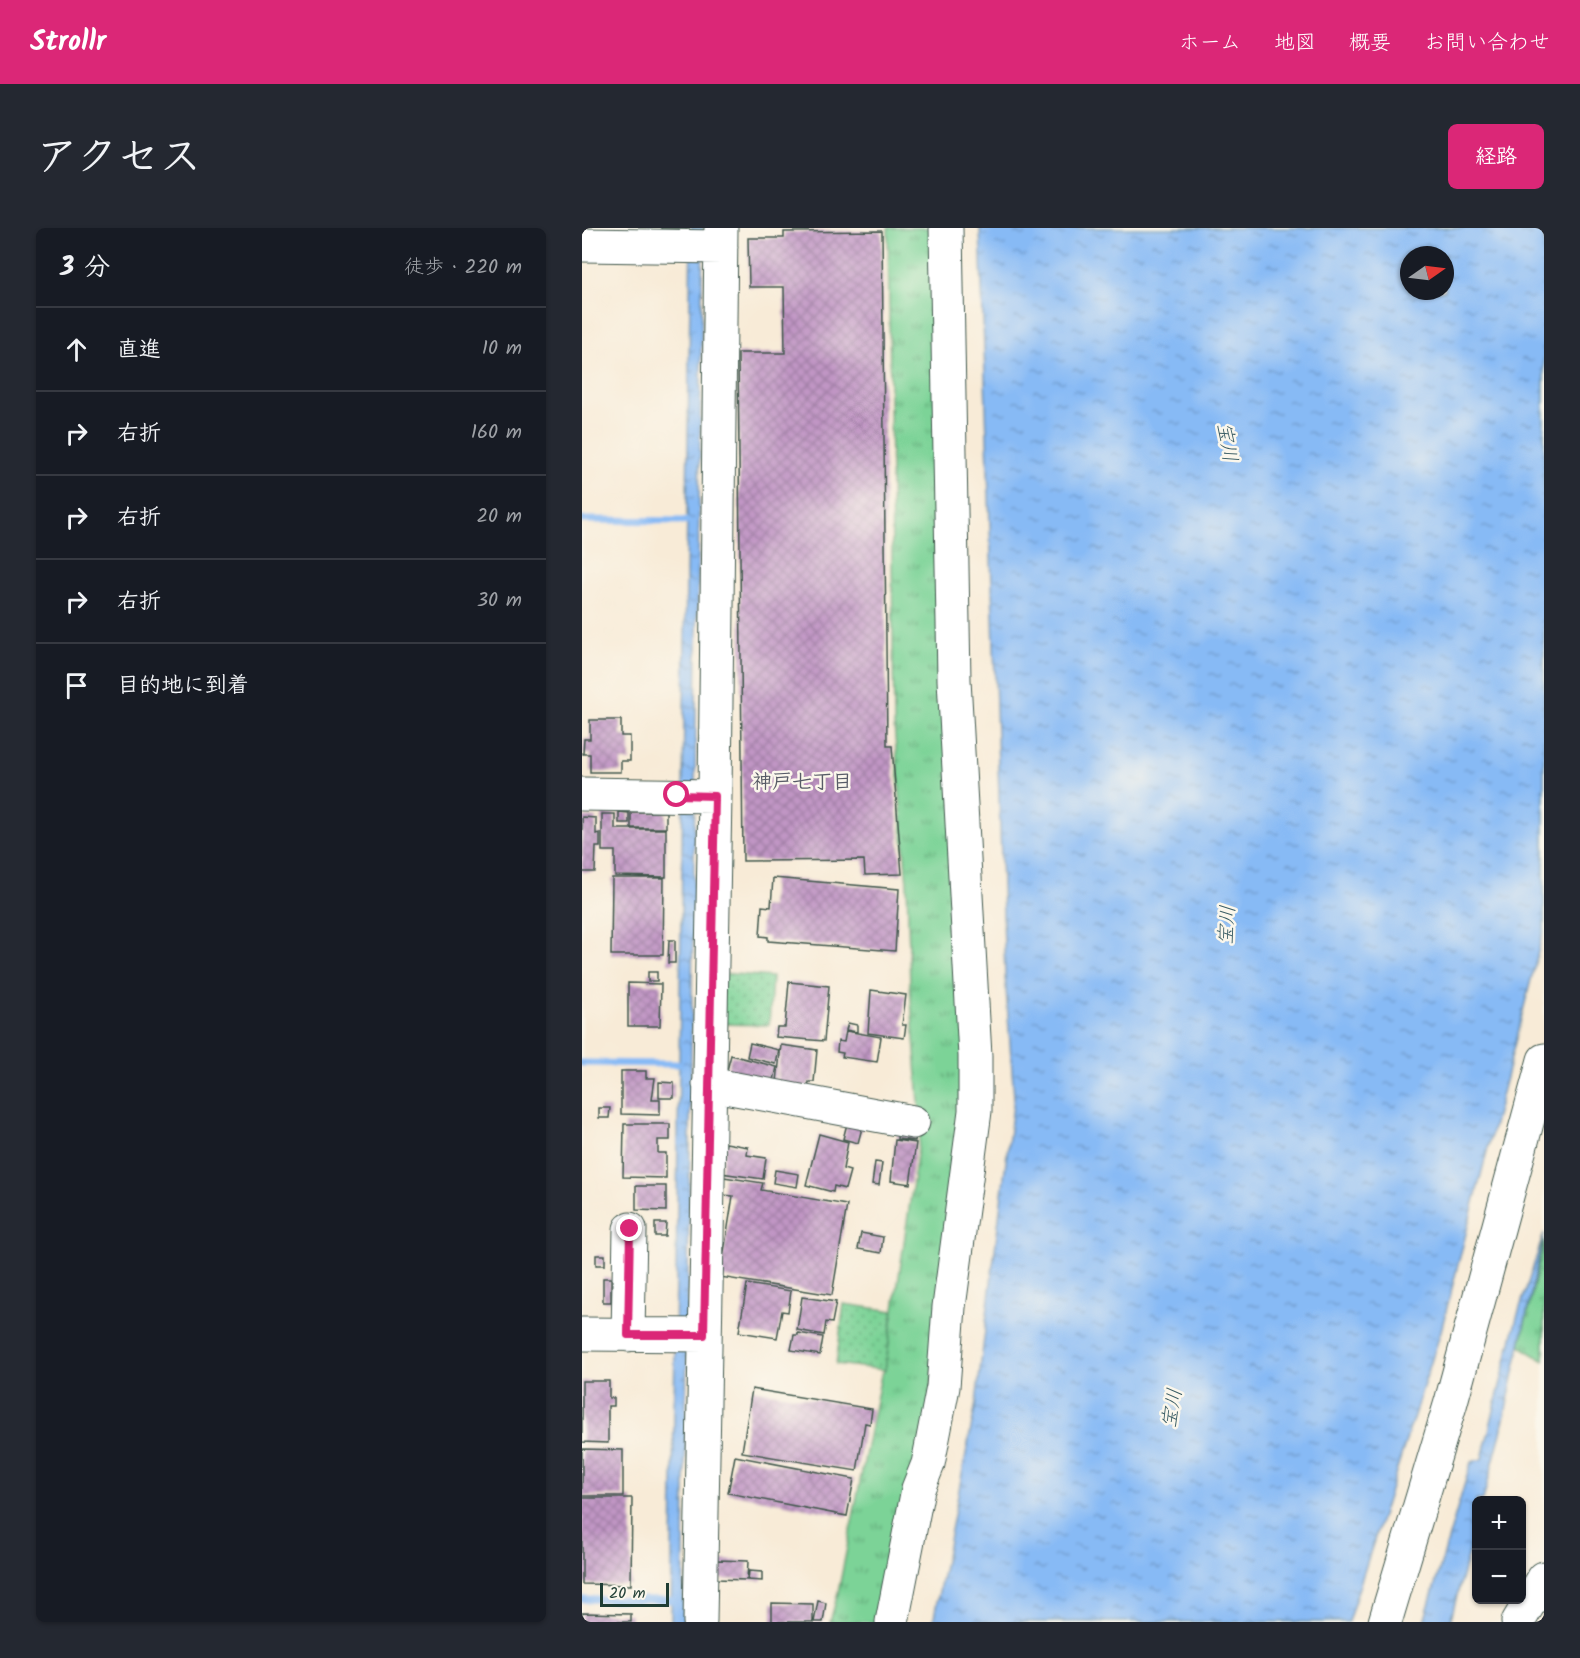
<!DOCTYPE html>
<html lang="ja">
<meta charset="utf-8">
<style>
body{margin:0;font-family:Kalam,"Klee One",sans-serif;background:#242831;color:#f1f3f6}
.controls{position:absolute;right:18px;bottom:18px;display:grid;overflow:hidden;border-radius:9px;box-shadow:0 2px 4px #0004}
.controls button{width:54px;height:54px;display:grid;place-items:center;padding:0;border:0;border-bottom:2px solid #363941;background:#171b24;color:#f1f3f6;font:30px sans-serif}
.compass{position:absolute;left:818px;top:18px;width:54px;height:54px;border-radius:50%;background:#171b24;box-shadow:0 2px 4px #0004;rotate:76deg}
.scale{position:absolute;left:18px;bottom:15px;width:69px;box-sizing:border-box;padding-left:6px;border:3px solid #1f3d34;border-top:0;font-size:16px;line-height:21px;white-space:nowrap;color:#1f3d34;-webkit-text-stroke:4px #fbf7ec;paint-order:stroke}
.stop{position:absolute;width:18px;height:18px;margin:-14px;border:4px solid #db2777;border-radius:50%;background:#fff}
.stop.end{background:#db2777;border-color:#fff;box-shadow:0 2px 6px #0008}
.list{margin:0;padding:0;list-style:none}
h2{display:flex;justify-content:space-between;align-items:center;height:78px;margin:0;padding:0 24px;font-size:26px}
h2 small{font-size:20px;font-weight:400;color:#9ea1a6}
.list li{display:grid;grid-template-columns:39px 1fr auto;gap:18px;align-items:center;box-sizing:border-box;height:84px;padding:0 24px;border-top:2px solid #363941}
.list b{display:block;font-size:22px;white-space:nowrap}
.list em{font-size:20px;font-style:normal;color:#9ea1a6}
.icon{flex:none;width:33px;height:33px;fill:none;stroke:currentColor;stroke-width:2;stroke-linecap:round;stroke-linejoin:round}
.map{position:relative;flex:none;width:962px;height:1394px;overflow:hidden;border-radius:9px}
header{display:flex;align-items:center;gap:36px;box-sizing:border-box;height:84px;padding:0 30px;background:#db2777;color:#fff}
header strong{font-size:28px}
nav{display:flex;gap:33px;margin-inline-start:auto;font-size:21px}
.intro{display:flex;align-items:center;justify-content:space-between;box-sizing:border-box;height:144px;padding:0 36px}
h1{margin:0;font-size:42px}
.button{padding:15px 27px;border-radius:9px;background:#db2777;color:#fff;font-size:21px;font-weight:700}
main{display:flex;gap:36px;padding:0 36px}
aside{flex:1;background:#171b24;border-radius:9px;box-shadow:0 2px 4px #0004}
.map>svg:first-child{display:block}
.grass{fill:url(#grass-tufts);stroke:#4e8866;stroke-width:1.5}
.garden{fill:url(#garden-dots);stroke:#4e8866;stroke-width:1.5}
.water{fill:url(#water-ripples);stroke:#537c94;stroke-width:1.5;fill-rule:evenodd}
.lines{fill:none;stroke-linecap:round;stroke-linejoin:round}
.stream{stroke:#87baf5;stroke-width:7}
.building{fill:url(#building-cross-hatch)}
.minor-casing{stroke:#40574c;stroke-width:35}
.minor{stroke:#fff;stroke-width:33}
.route{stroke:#db2777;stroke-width:8}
.labels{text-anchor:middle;stroke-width:5;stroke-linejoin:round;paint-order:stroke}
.water-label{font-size:20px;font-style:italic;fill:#395c64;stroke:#fbf7ec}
.neighbourhood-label{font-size:20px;font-weight:bold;fill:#585c67;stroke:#fbf7ec}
</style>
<header>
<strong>Strollr</strong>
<nav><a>ホーム</a><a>地図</a><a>概要</a><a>お問い合わせ</a></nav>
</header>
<div class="intro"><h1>アクセス</h1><a class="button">経路</a></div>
<main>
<aside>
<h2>3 分<small>徒歩 · 220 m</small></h2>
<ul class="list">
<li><svg class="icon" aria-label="ahead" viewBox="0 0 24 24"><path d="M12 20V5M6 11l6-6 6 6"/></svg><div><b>直進</b></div><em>10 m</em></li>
<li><svg class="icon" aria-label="right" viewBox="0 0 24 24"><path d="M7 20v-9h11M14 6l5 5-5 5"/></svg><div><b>右折</b></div><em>160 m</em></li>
<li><svg class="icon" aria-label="right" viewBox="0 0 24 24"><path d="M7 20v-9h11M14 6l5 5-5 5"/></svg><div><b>右折</b></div><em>20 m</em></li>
<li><svg class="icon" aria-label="right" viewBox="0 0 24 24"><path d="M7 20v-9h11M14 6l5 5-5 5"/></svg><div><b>右折</b></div><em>30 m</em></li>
<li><svg class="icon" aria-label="arrive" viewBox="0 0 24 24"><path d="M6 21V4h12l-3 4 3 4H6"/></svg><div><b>目的地に到着</b></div></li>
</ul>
</aside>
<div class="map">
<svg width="962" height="1394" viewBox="0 0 962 1394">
<defs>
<pattern id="grass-tufts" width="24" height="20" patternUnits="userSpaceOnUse" patternTransform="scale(1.5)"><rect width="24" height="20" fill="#7cd397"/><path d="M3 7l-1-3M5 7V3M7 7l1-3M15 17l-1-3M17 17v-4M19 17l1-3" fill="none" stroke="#65ac7c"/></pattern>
<pattern id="garden-dots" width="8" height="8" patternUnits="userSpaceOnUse" patternTransform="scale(1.5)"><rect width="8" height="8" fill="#7cd397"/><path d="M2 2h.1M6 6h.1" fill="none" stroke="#65ac7c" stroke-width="1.8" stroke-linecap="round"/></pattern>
<pattern id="water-ripples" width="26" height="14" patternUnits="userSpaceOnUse" patternTransform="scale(1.5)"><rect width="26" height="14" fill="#87baf5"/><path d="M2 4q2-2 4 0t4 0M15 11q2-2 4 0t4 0" fill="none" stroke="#6e98c7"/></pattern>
<pattern id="building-cross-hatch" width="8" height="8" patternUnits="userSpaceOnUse" patternTransform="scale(1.5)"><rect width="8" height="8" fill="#c196c5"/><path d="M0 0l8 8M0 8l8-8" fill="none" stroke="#9c7ca1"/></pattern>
</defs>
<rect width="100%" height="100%" fill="#fbf7ec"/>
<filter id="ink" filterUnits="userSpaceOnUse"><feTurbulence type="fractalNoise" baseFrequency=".0167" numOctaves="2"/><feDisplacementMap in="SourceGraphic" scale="12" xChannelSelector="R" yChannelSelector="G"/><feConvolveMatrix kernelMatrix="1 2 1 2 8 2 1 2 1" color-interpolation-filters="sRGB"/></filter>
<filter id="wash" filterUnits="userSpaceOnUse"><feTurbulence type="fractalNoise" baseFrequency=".008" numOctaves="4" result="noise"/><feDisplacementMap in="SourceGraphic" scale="24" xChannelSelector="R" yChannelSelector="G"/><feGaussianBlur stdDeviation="1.35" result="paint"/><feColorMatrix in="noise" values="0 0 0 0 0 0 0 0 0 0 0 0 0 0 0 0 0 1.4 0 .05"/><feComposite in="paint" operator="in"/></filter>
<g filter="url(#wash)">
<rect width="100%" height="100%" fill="#f8ebd7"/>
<!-- grass -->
<path class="grass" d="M306 0H356L385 823 341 1235 304 1394H248L256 1365 299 1147 303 1142 339 900 328 759 325 655 312 497Z
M962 1013V1133L938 1118Z"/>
<!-- garden -->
<path class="garden" d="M139 745 190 749 187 797 137 796Z
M262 1076 311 1083 303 1142 254 1136Z"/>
<!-- water -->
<path class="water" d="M109 0H121L101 1394H89Z
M398 0H962V701L859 1103 766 1394H351L394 1175 432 869 423 748ZM827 27H863V63H827Z
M962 1005 919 1205 901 1272H894V1296L868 1394H842L889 1234 900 1231 935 1089Z"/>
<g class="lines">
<!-- stream -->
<path class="stream" d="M0 292 104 293
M0 835 97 836
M0 1371 90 1372"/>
</g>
<g id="blocks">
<!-- building -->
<path class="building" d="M79 0H105V3L79 2Z
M300 3 305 518H310L320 646 283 647 282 632 161 633 156 125H203L202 59H167L166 10H202V4Z
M8 492H39V508H48V533H39V544H8V526H1L2 511H8Z
M37 584 47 585V595H37Z
M49 584H84V600H49Z
M20 586H33V601H84V649L33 648V623H20Z
M0 589 14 590V606L18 605V619H14L13 644H0Z
M30 650H82L81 727H29Z
M191 650 317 661 313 723 186 713V709L178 708 180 678 189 679Z
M87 712H93V735H86Z
M66 744H75V753H66Z
M207 754 247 758 242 813 194 809 195 799H203Z
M46 755 79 756 78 798H46Z
M289 762 324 767 320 797H324L322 810 286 805Z
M266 795 275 797V804L264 802Z
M264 803 299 809 295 834 260 829 261 825 255 824 256 813 262 814Z
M168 815 197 822 194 836 165 829Z
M199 817 235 822 232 854H227L225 866 194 863Z
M149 827 195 839 191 857 143 850Z
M39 843H64V850H73L70 872H78V887L39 886Z
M77 854 92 855V870H77Z
M17 880H28L27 890H17Z
M266 892 281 896 276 915 261 911Z
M42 896H88V912H76V925H84V950L41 949Z
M316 900 335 903 333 913 315 911Z
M237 906 266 914 261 941 268 943 263 961 252 958 251 964 224 957Z
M313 912 334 915 328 956 309 953Z
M144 915 166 919 165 927 184 930 181 951 139 945Z
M293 934 300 935 297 957 290 956Z
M193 942 217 946 215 959 191 955Z
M142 949 181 955 179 962 265 977 250 1067 138 1049 151 968 140 967Z
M54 958H84V983L54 982Z
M73 995H84L83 1008H73Z
M279 1005 301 1009 299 1025 276 1021Z
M14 1027H23V1037H14Z
M21 1050H29V1074H21Z
M165 1056 209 1063 206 1084 200 1083 195 1110 157 1104Z
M220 1069 254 1074 250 1095 244 1094 242 1107 215 1102Z
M216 1105 241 1109 238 1127 209 1122 212 1107H216Z
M0 1153H27V1170H32V1178H26V1215L0 1214Z
M170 1161 290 1181 288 1196 283 1195 275 1243 160 1224Z
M0 1221 41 1222V1268H0Z
M153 1228 272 1251 265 1288 146 1265Z
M0 1270H50L49 1357 0 1356Z
M135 1332 166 1333 165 1352 134 1351Z
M167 1343 180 1344V1353L166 1352Z
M236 1373 244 1375 241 1394H232Z
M190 1375 231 1376V1394H190Z
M0 1385 49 1386V1394H0Z"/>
</g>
</g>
<g filter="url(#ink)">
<use href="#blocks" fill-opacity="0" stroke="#40574c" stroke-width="1.5"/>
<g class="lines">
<!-- minor casing -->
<g class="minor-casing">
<path id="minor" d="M0 17 139 19
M0 566 133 568
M127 856 331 894
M0 1106 122 1107
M46 1107 48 1001
M118 1394 133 568 139 0
M310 1394 336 1261 346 1236 361 1159 367 1079 393 883V828L372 452 364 0
M803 1394 869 1174 962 832
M936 1394 962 1350"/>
</g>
<!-- minor -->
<use href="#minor" class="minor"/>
</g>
</g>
<g class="lines" filter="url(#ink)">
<!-- route -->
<path class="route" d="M48 1001 46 1107H122L133 568 95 567"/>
</g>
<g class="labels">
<!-- water labels -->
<g class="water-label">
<text transform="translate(646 214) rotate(80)" y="7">宝川</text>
<text transform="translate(644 697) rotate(-86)" y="7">宝川</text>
<text transform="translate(589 1180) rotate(-80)" y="7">宝川</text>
</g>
<!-- neighbourhood labels -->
<g class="neighbourhood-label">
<text x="220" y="560">神戸七丁目</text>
</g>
</g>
</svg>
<div class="controls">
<button>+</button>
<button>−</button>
</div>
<svg class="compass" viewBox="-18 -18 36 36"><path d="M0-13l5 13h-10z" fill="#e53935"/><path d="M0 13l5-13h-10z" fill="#9ea1a6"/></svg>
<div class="scale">20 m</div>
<div class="stop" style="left:95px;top:567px"></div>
<div class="stop end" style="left:48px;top:1001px"></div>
</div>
</main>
